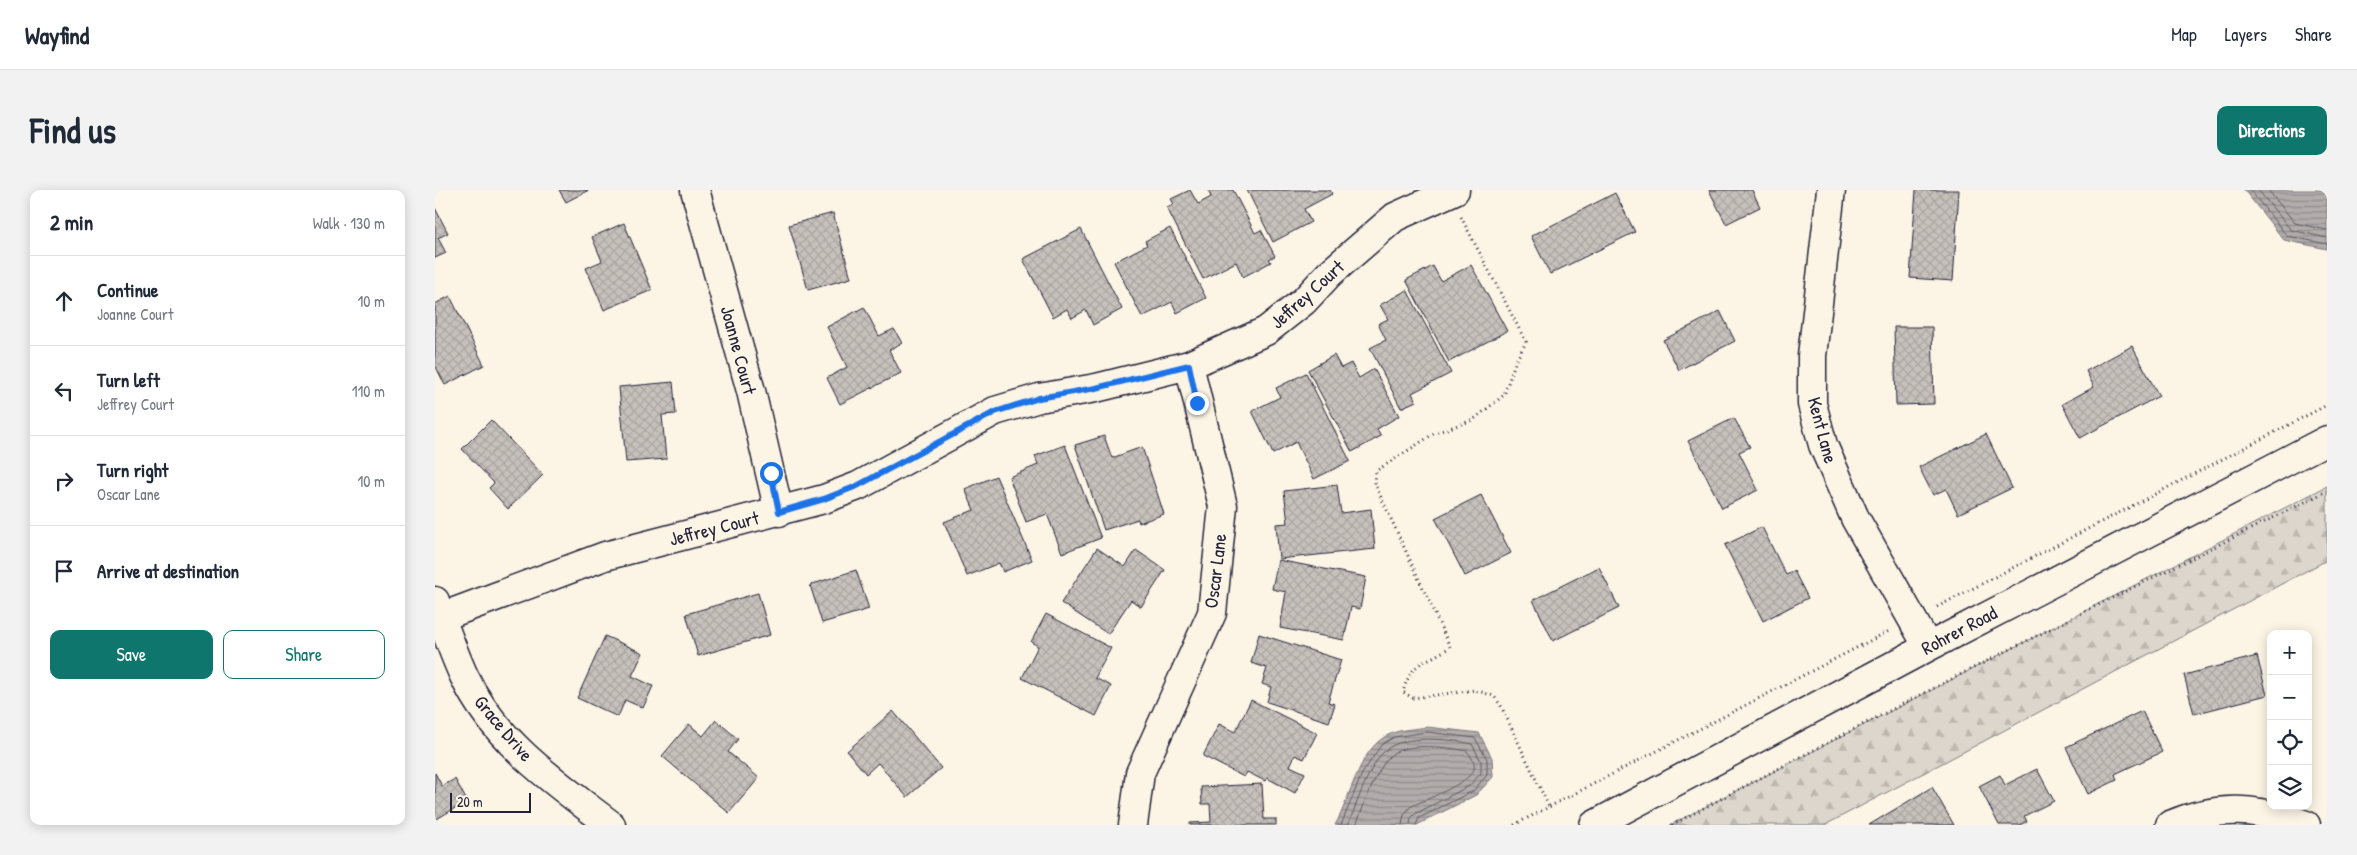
<!DOCTYPE html>
<meta charset="utf-8">
<style>
body{margin:0;font-family:"Patrick Hand",sans-serif;background:#f2f2f3;color:#1f2937}
.controls{position:absolute;right:15px;bottom:15px;display:grid;overflow:hidden;border-radius:10px;box-shadow:0 2px 12px #0003}
.controls button{width:45px;height:45px;display:grid;place-items:center;padding:0;border:0;border-bottom:1px solid #e0e1e3;background:#fff;color:#1f2937;font:25px sans-serif}
.scale{position:absolute;left:15px;bottom:12px;width:81px;box-sizing:border-box;padding-left:5px;border:2px solid #22223b;border-top:0;font-size:14px;line-height:18px;white-space:nowrap;color:#22223b;-webkit-text-stroke:4px #fcf5e5;paint-order:stroke}
.stop{position:absolute;width:15px;height:15px;margin:-11px;border:4px solid #1a73e8;border-radius:50%;background:#fff}
.stop.end{background:#1a73e8;border-color:#fff;box-shadow:0 1px 5px #0008}
.list{margin:0;padding:0;list-style:none}
h2{display:flex;justify-content:space-between;align-items:center;height:65px;margin:0;padding:0 20px;font-size:21px}
h2 small{font-size:16px;font-weight:400;color:#747a83}
.list li{display:grid;grid-template-columns:32px 1fr auto;gap:15px;align-items:center;box-sizing:border-box;height:90px;padding:0 20px;border-top:1px solid #e0e1e3}
.list b{display:block;font-size:19px;white-space:nowrap}
.list p{margin:0;font-size:16px;white-space:nowrap;color:#747a83}
.list em{font-size:16px;font-style:normal;color:#747a83}
.actions{display:flex;gap:10px;padding:15px 20px}
.actions a{flex:1;padding:11px 0;border:1px solid #0f766e;border-radius:10px;text-align:center;font-size:18px;color:#0f766e}
.actions .main{background:#0f766e;color:#fff}
.icon{flex:none;width:28px;height:28px;fill:none;stroke:currentColor;stroke-width:2;stroke-linecap:round;stroke-linejoin:round}
.map{position:relative;flex:none;width:1892px;height:635px;overflow:hidden;border-radius:10px}
header{display:flex;align-items:center;gap:30px;box-sizing:border-box;height:70px;padding:0 25px;background:#fff;border-bottom:1px solid #e0e1e3}
header strong{font-size:24px}
nav{display:flex;gap:28px;margin-inline-start:auto;font-size:18px}
.intro{display:flex;align-items:center;justify-content:space-between;box-sizing:border-box;height:120px;padding:0 30px}
h1{margin:0;font-size:35px}
.button{padding:12px 22px;border-radius:10px;background:#0f766e;color:#fff;font-size:18px;font-weight:700}
main{display:flex;gap:30px;padding:0 30px}
aside{flex:1;background:#fff;border-radius:10px;box-shadow:0 2px 12px #0003}
.map>svg:first-child{display:block}
.forest{fill:url(#forest-firs);stroke:#7f7c84}
.water{fill:url(#water-rules);stroke:#78757e}
.lines{fill:none;stroke-linecap:round;stroke-linejoin:round}
.shore{stroke:#5c5a68;stroke-width:1}
.building{fill:url(#building-cross-hatch);stroke:#22223b}
.minor-casing{stroke:#22223b;stroke-width:31}
.path{stroke:#22223b;stroke-width:3;stroke-dasharray:1 4;stroke-linecap:butt}
.minor{stroke:#fcf5e5;stroke-width:28}
.route{stroke:#1a73e8;stroke-width:6}
.labels{text-anchor:middle;stroke-width:4;stroke-linejoin:round;paint-order:stroke}
.street-label{font-size:19px;fill:#22223b;stroke:#fcf5e5}
</style>
<header>
<strong>Wayfind</strong>
<nav><a>Map</a><a>Layers</a><a>Share</a></nav>
</header>
<div class="intro"><h1>Find us</h1><a class="button">Directions</a></div>
<main>
<aside>
<h2>2 min<small>Walk · 130 m</small></h2>
<ul class="list">
<li><svg class="icon" aria-label="ahead" viewBox="0 0 24 24"><path d="M12 20V5M6 11l6-6 6 6"/></svg><div><b>Continue</b><p>Joanne Court</p></div><em>10 m</em></li>
<li><svg class="icon" aria-label="left" viewBox="0 0 24 24"><path d="M17 20v-9H6M10 6l-5 5 5 5"/></svg><div><b>Turn left</b><p>Jeffrey Court</p></div><em>110 m</em></li>
<li><svg class="icon" aria-label="right" viewBox="0 0 24 24"><path d="M7 20v-9h11M14 6l5 5-5 5"/></svg><div><b>Turn right</b><p>Oscar Lane</p></div><em>10 m</em></li>
<li><svg class="icon" aria-label="arrive" viewBox="0 0 24 24"><path d="M6 21V4h12l-3 4 3 4H6"/></svg><div><b>Arrive at destination</b></div></li>
</ul>
<div class="actions"><a class="main">Save</a><a>Share</a></div>
</aside>
<div class="map">
<svg width="1892" height="635" viewBox="0 0 1892 635">
<defs>
<pattern id="forest-firs" width="22" height="20" patternUnits="userSpaceOnUse" patternTransform="scale(1.25)"><rect width="22" height="20" fill="#dcd6cc"/><path d="M5 1l3.5 6h-7zM16 11l3.5 6h-7z" fill="#bcb7b0"/></pattern>
<pattern id="water-rules" width="6" height="5" patternUnits="userSpaceOnUse" patternTransform="scale(1.25)"><rect width="6" height="5" fill="#b2adab"/><path d="M0 2.5h6" fill="none" stroke="#908c8c"/></pattern>
<pattern id="building-cross-hatch" width="8" height="8" patternUnits="userSpaceOnUse" patternTransform="scale(1.25)"><rect width="8" height="8" fill="#c6c1bb"/><path d="M0 0l8 8M0 8l8-8" fill="none" stroke="#aaa6a2"/></pattern>
</defs>
<rect width="100%" height="100%" fill="#fcf5e5"/>
<filter id="ink" filterUnits="userSpaceOnUse"><feTurbulence type="fractalNoise" baseFrequency=".02" numOctaves="2"/><feDisplacementMap in="SourceGraphic" scale="10" xChannelSelector="R" yChannelSelector="G"/><feConvolveMatrix kernelMatrix="1 2 1 2 8 2 1 2 1" color-interpolation-filters="sRGB"/></filter>
<g filter="url(#ink)">
<!-- forest -->
<path class="forest" d="M1892 296V370L1390 635H1235Z"/>
<!-- water -->
<path class="water" d="M1809 0H1892V59L1849 50Z
M992 537 1044 543 1057 568 1058 587 1041 605 982 635H900C916 608 924 554 958 543 968 539 981 539 992 537Z"/>
<g class="lines">
<!-- shore -->
<path class="shore" d="M1815 0 1852 46 1892 54
M1823 0 1856 40 1892 48
M1833 0 1860 33 1892 40
M906 635 927 584 946 555 959 547 992 542 1040 548 1052 569V585L1038 601 984 628 981 635
M913 635C922 614 934 574 951 560 969 544 1015 549 1037 554L1046 571V583L1034 596 980 624 976 628 975 635
M921 635C929 616 941 579 956 565 971 552 1013 557 1032 561 1035 565 1041 573 1039 579 1035 593 989 610 975 617L969 625 967 635"/>
</g>
<!-- building -->
<path class="building" d="M124 0H154L131 12Z
M755 0 763 14 776 7 773 0H798L820 43 826 40 840 66 834 69 836 72 808 87 801 72 768 89 732 18 739 14 736 9Z
M812 0H895L897 4 869 19 876 32 838 52Z
M1274 0H1317L1325 17 1291 34Z
M1481 0H1524L1518 91 1475 88Z
M1180 3 1200 42 1115 84 1096 46Z
M0 18 13 43 3 48 11 63 0 68Z
M398 23 416 88 373 100 354 35Z
M189 33 217 100 169 120 151 78 167 71 157 47Z
M735 38 771 108 742 123 737 112 707 127 679 72 712 55 710 51Z
M646 39 687 119 658 135 651 120 637 128 632 119 618 127 588 69Z
M1036 75 1072 141 1014 172 971 90 998 76 1006 91Z
M972 100 1016 183 977 203 981 211 966 218 935 158 951 150 943 134 953 129 945 115Z
M15 106 49 175 10 195 0 175V114Z
M429 117 444 146 459 139 467 153 454 160 466 183 405 214 392 188 412 177 392 137Z
M1285 121 1300 151 1244 180 1228 150Z
M1459 137H1497L1499 214 1461 215Z
M1697 156 1724 206 1645 248 1627 214 1659 197 1651 181Z
M899 165 906 178 916 173 924 188 939 179 964 226 942 239 946 246 917 262 873 180Z
M871 183 915 271 879 289 861 252 838 264 817 221 845 207 841 198Z
M238 192 241 224 227 225 231 269 191 272 184 197Z
M1299 228 1315 257 1304 262 1323 300 1287 318 1253 251Z
M56 230 108 285 73 319 54 298 59 293 27 259Z
M1551 244 1577 298 1523 324 1511 299 1498 305 1484 277Z
M669 246 677 268 707 257 729 324 704 333 703 329 669 340 640 255Z
M630 255 666 348 627 363 612 324 591 332 574 287 603 275 600 266Z
M561 286 597 370 568 382 564 373 532 386 509 332 539 320 530 299Z
M902 295 906 323 936 319 940 359 844 369 841 334 853 333 849 301Z
M1046 305 1076 363 1030 386 1000 328Z
M1327 337 1351 385 1359 381 1373 408 1328 431 1290 355Z
M662 358 690 377 701 360 730 380 706 417 696 410 673 444 626 413Z
M843 370 931 387 925 419 916 417 909 450 845 438 851 402 837 399Z
M1164 377 1184 418 1118 451 1098 410Z
M421 380 434 419 387 433 375 395Z
M323 403 335 445 263 466 251 424Z
M611 424 676 458 660 488 676 496 661 526 587 488 603 456 596 452Z
M824 444 906 470 893 512 900 514 894 532 832 512 836 497 827 494 832 478 816 473Z
M170 446 208 463 197 486 218 496 208 518 190 510 183 527 142 508Z
M1822 466 1832 505 1759 524 1749 485Z
M816 510 882 543 869 569 860 565 855 576 870 583 860 603 832 588 830 591 812 582 809 587 768 566 784 534 800 542Z
M458 521 506 578 472 607 443 573 431 584 412 561Z
M1707 521 1727 562 1680 584 1682 590 1653 604 1631 557Z
M281 530 303 549 293 562 324 588 294 623 227 566 254 534 268 546Z
M1602 579 1619 611 1589 626 1592 631 1585 635H1564L1544 596 1565 585 1570 595Z
M0 583 7 596 20 589 32 611 0 630Z
M827 594 829 629H841V635H755V633L776 632 775 614H767L766 597Z
M1497 597 1519 635H1434Z"/>
<g class="lines">
<!-- minor casing -->
<g class="minor-casing">
<path id="minor" d="M260 0 316 201 344 322
M1396 0 1377 166V214L1388 255 1420 328 1493 457
M0 411C9 436 18 462 29 486 59 551 121 593 176 635
M6 427 170 366 389 309 423 296 560 221 604 208 661 198 754 175 831 141 869 111 894 84 960 27 1020 0
M698 635 705 583 777 423 788 316 754 175
M1159 635 1493 457 1892 250
M1735 635C1783 614 1823 618 1871 635"/>
</g>
<!-- path -->
<path class="path" d="M1026 27 1091 152 1080 173 1069 205 1038 230 1000 243 941 281 940 294 1015 457C991 474 977 469 968 502L978 508 1040 500 1059 506 1066 516 1114 617
M1502 417 1892 215
M1079 635 1454 441
M1237 635C1453 519 1672 410 1892 301"/>
<!-- minor -->
<use href="#minor" class="minor"/>
</g>
</g>
<g class="lines" filter="url(#ink)">
<!-- route -->
<path class="route" d="M336 283 344 322 389 309 422 296 560 222 604 208 661 198 754 175 762 213"/>
</g>
<g class="labels">
<!-- street labels -->
<g class="street-label">
<text transform="translate(872 104) rotate(-42)" y="7">Jeffrey Court</text>
<text transform="translate(304 160) rotate(75)" y="7">Joanne Court</text>
<text transform="translate(1388 240) rotate(75)" y="7">Kent Lane</text>
<text transform="translate(279 338) rotate(-14)" y="7">Jeffrey Court</text>
<text transform="translate(780 381) rotate(-83)" y="7">Oscar Lane</text>
<text transform="translate(1524 440) rotate(-28)" y="7">Rohrer Road</text>
<text transform="translate(69 538) rotate(50)" y="7">Grace Drive</text>
</g>
</g>
</svg>
<div class="controls">
<button>+</button>
<button>−</button>
<button><svg class="icon" aria-label="locate" viewBox="0 0 24 24"><circle cx="12" cy="12" r="6"/><path d="M12 2v4M12 18v4M2 12h4M18 12h4"/></svg></button>
<button><svg class="icon" aria-label="layers" viewBox="0 0 24 24"><path d="M12 4l9 5-9 5-9-5zM3 14l9 5 9-5"/></svg></button>
</div>
<div class="scale">20 m</div>
<div class="stop" style="left:336px;top:283px"></div>
<div class="stop end" style="left:762px;top:213px"></div>
</div>
</main>
